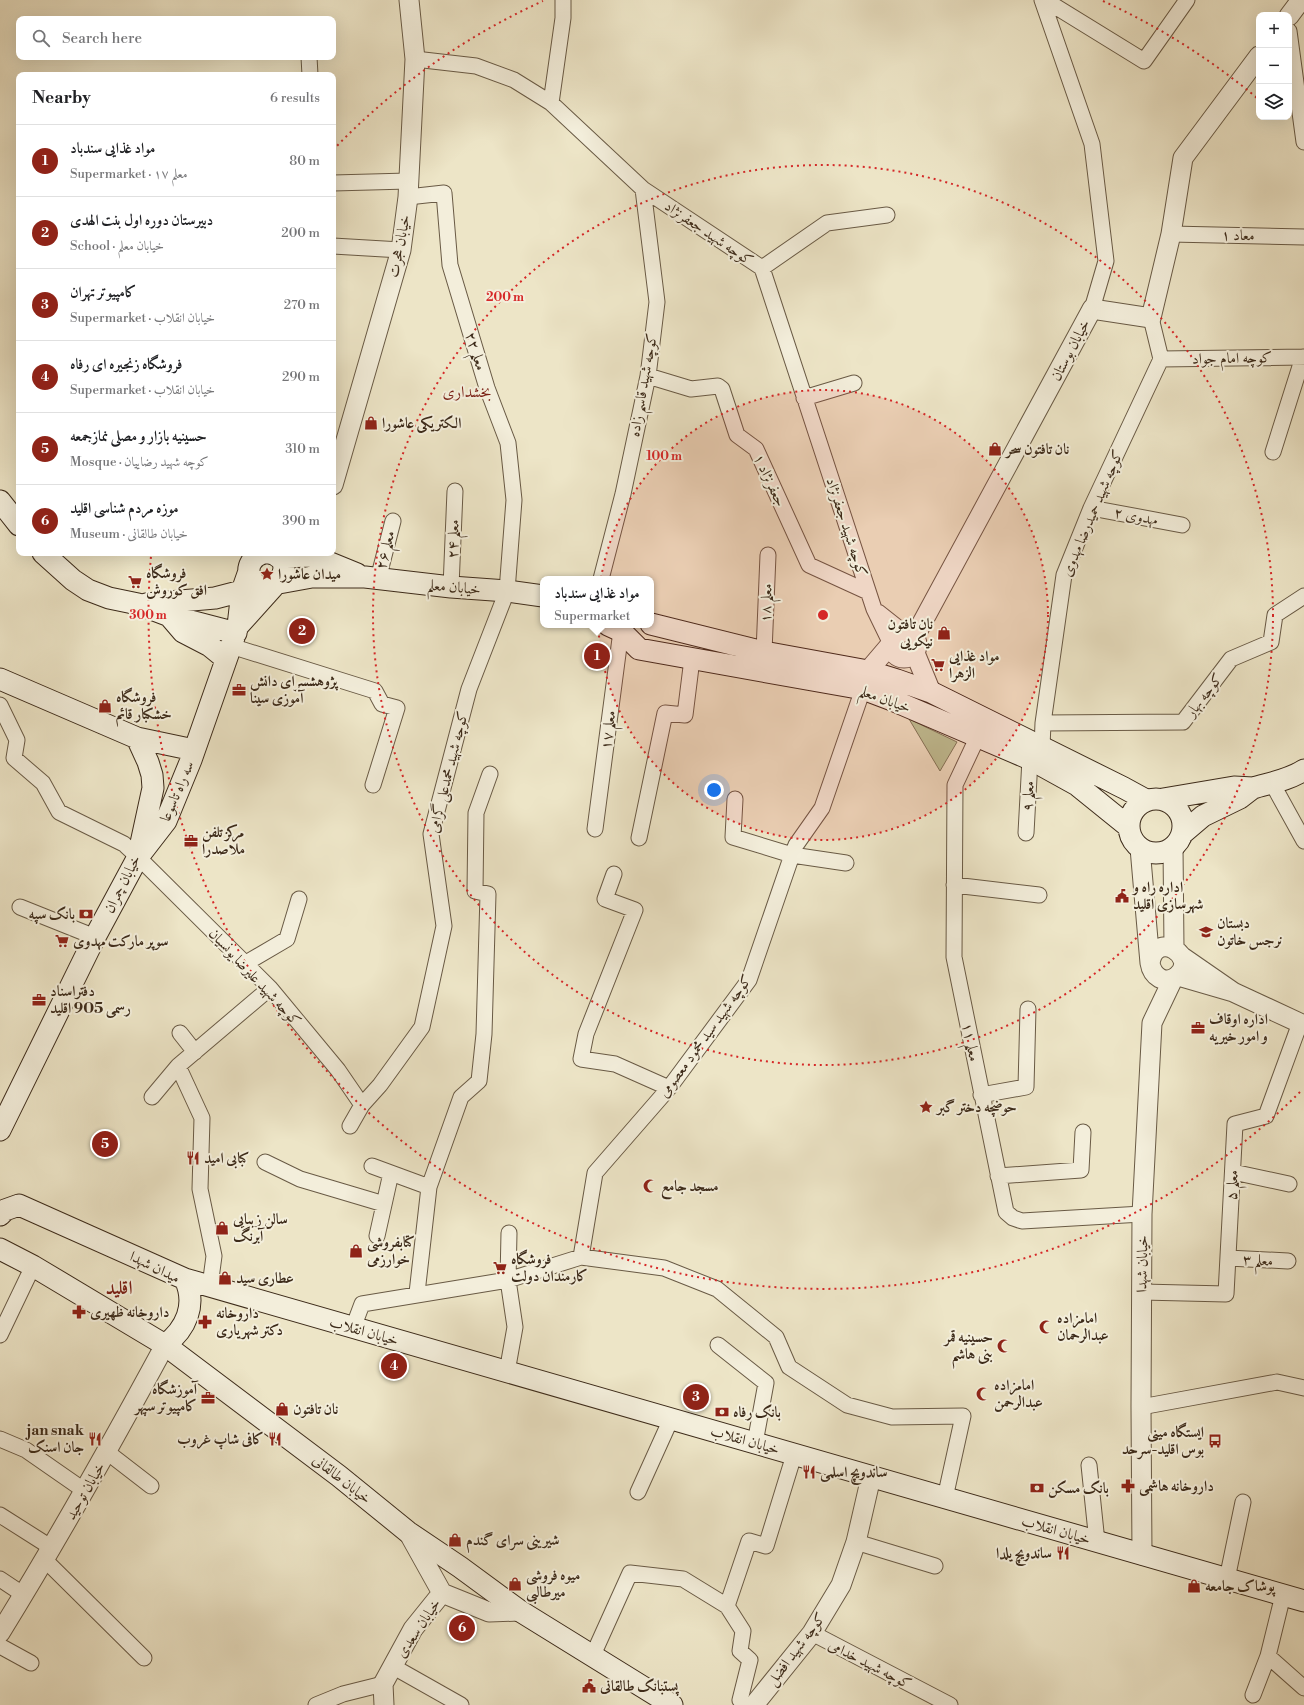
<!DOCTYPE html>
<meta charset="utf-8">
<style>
body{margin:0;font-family:"Libre Bodoni",Amiri,serif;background:#f2f2f2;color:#202124}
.controls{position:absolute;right:12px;top:12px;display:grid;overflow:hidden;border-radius:8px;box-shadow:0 4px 16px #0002}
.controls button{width:36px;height:36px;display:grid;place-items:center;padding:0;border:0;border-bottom:1px solid #e0e0e0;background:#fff;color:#202124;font:20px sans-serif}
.you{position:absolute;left:714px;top:790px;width:14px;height:14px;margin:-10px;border:3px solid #fff;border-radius:50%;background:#1a73e8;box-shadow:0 0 0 6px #1a73e833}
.badge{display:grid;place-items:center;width:26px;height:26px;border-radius:50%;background:#8f2418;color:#fff;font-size:13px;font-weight:700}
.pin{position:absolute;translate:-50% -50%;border:2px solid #fff;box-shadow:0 1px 4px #0006}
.popup{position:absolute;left:540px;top:576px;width:114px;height:52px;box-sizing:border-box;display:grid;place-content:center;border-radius:8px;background:#fff;filter:drop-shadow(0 1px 3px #0005);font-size:13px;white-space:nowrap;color:#757577}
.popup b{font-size:15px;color:#202124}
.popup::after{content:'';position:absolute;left:50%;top:100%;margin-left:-8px;border:8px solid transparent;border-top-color:#fff}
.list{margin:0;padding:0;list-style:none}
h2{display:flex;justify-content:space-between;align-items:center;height:52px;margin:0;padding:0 16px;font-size:17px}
h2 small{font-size:13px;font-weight:400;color:#757577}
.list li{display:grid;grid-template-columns:26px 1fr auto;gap:12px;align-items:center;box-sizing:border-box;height:72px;padding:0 16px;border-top:1px solid #e0e0e0}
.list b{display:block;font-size:15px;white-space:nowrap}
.list p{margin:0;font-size:13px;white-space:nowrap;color:#757577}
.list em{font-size:13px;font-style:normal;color:#757577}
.icon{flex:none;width:22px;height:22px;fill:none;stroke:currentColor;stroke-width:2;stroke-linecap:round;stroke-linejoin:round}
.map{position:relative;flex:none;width:1304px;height:1705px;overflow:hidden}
.search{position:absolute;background:#fff;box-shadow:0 4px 16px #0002;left:16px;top:16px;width:320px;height:44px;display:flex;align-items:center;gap:10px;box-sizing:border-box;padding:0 14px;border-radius:8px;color:#757577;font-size:15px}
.panel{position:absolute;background:#fff;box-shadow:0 4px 16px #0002;left:16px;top:72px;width:320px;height:484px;border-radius:8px}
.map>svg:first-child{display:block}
.green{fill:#b8c596;stroke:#7a7858}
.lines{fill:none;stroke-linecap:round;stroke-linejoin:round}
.minor-casing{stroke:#695a45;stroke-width:17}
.tertiary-casing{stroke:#695a45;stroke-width:21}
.secondary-casing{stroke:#3d2b1a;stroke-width:23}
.minor{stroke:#f3eedb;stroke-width:15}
.tertiary{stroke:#f3eedb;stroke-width:19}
.secondary{stroke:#f3eedb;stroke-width:21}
.ring{fill:none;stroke:#d62828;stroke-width:2;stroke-dasharray:2 4}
.labels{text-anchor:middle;stroke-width:4;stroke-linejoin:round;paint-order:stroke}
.street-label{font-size:15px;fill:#3d2b1a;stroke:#f3eedb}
.poi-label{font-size:15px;font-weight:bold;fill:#3d2b1a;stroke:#f3eedb;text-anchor:start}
.neighbourhood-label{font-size:16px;fill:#7a1f14;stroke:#f3eedb}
.district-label{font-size:19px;font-weight:bold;fill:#7a1f14;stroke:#f3eedb}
.centre{fill:#d62828;stroke:#f3eedb;stroke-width:2}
.ring-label{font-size:12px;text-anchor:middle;font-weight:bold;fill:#d62828;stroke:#f3eedb;stroke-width:4;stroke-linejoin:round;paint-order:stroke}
</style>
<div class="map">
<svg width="1304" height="1705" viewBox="0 0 1304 1705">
<rect width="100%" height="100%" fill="#ede5c7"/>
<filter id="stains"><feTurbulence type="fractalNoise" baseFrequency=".005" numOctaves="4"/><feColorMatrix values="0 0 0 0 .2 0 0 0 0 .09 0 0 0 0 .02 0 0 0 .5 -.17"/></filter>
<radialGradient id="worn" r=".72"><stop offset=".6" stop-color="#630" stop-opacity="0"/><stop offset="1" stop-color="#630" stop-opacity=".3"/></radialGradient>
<!-- green -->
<path class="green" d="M909 719 957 742 940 771Z"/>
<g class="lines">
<!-- minor casing -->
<g class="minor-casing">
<path id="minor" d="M1042 0 1092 144 1106 261 1092 309
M1045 0 1144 61 1187 0
M1289 31 1304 142
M309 57 310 75
M415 59 476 66 514 80 551 103 643 189 762 268 874 609 891 644
M551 103 563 18V0
M333 183 408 181
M1171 234 1304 237
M333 246 401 250
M762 268 827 223 887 215
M1151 318 1161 359
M1161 359 1304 357
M648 376 691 389 718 386 722 389 737 435 756 449 809 565 868 592
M804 398 854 383
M1273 452 1303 357
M1091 508 1182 525
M378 579 393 521
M601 579 623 494 648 376 657 302 643 189
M451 587 455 491
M878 612 902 631
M231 646 375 691 382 704 397 708 373 785
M764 652 768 555
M0 705 17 740 14 758 43 783 59 812 124 844 138 857 270 988 338 1070 362 1105
M1043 723 1183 722 1231 659 1271 642 1275 615 1304 596
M978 736 955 785 954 957 1006 1212 1013 1218 1022 1221 1142 1214
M1042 747 1043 723 1064 575 1091 508 1161 359
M1272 783 1304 841
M735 799 733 837 792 855 846 863
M595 829 621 631
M1026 833 1030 759
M639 838 665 713 685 715 692 659
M614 874 605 899 635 910 586 1034 581 1059 615 1064 669 1088
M954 885 1039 895
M20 907 95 937
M246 963 287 939 299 899
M180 1033 195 1052
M981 1095 1026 1087 1028 1009
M152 1097 178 1066
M350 1126 362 1105 380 1085 422 1027 444 926 431 834 469 689 507 591 514 500 508 443 487 388 450 265 444 193 408 197
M265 1162 300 1179 384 1204
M372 1166 429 1187
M1233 1172 1289 1184
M998 1176 1081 1170 1083 1132
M377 1236 391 1173
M581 1257 664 1268 717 1289 776 1337 789 1367 847 1405 892 1417 963 1416 945 1498
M1228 1258 1288 1261
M210 1286 214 1256 200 1189 202 1118 178 1066 270 988
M1142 1292 1226 1294 1235 1124 1266 1116 1300 1023
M417 1293 429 1187 461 1097 479 1081 484 1034 488 894 475 891 476 813 490 774
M353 1328 362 1304 508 1280 581 1257 595 1173 669 1088 749 980 792 855 796 845 822 808 863 689
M0 1335 33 1266
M718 1345 766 1383 755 1443
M507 1372 515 1327 508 1280 509 1233
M1141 1407 1277 1382 1304 1388
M0 1439 26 1450 85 1491
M107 1452 151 1486
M1089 1465 1097 1542
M638 1492 671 1419
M0 1515 52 1548
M856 1542 935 1566
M45 1560 144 1658
M0 1579 24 1595
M1227 1579 1243 1502
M727 1606 743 1631 740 1651 750 1660 740 1700 747 1705
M812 1633 950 1705
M0 1646 31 1663
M593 1655 630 1573 683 1579 727 1606 749 1541 766 1546 794 1455
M1268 1656 1304 1688
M392 1666 461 1705
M1253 1695 1268 1656 1283 1595
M316 1705 343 1694 383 1684"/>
</g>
<!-- tertiary casing -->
<g class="tertiary-casing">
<path id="tertiary" d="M1289 16 1301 0
M333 485 401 250 408 197 415 59 409 0
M891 645a13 13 0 1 1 26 0a13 13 0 1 1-26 0Z
M915 636 1092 309 1151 318 1171 234 1183 158 1259 56
M915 653 931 692
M868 671 891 644
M1173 847 1174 948
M1140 848 1150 963C1152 976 1165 986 1177 976 1200 958 1156 928 1150 963
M1178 976 1233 992 1181 956
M1233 992 1304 1025
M408 1532 442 1593
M1142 1555 1141 1407 1142 1214 1152 1023 1173 979
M442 1593 489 1612 520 1611
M0 1633C58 1539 112 1443 165 1345
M384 1705 383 1684 413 1629 442 1593
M754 1705 812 1633 841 1585 856 1542 871 1477"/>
</g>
<!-- secondary casing -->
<g class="secondary-casing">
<path id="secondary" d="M0 501 19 525
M43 553 73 580 88 590 109 598 138 604 167 615 236 633
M265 553C253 555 245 567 251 578 268 609 305 559 268 553
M278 557 313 556 357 574
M279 583 312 577H365L451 587 507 591 543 596
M146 604 215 598 242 591
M171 618 183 632 210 646 226 659
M651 624 764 652 868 671 897 680 931 692 1124 788 1146 800
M608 625 621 631 639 649 863 689 892 700 1030 759 1077 785 1129 827
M238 626 274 586
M0 679 137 738 194 750
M1253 788C1270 783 1289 780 1304 770
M1129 826a27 27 0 1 1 54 0a27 27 0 1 1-54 0Z
M1163 799 1234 787 1253 788 1240 798 1203 816 1183 833
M142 852 166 821 191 760 238 626 242 591 249 571
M0 1130 95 937 138 857 153 788 152 775 148 762 137 738
M0 1215 5 1210 19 1205 185 1279C197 1305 186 1329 165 1345L33 1266 0 1249
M185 1279 1304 1601
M165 1345 339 1476 408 1532 460 1567 520 1611 672 1705"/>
</g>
<!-- minor -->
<use href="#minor" class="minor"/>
<!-- tertiary -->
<use href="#tertiary" class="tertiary"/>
<!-- secondary -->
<use href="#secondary" class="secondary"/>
</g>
<!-- distance rings -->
<circle cx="823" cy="615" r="225" fill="#d62828" fill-opacity=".12"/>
<g class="ring">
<circle cx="823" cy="615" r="225"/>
<circle cx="823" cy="615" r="450"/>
<path d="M1300 1092A675 675 0 0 1 151 556M333 150A675 675 0 0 1 543 1M1103 1A675 675 0 0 1 1257 98"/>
</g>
<!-- icons -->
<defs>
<g id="shop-bare" transform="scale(1.08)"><path d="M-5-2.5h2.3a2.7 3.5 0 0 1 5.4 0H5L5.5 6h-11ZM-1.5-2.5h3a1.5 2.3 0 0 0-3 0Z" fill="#8f2418" stroke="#f3eedb" stroke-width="2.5" paint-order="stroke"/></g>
<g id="sight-bare" transform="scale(1.08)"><path d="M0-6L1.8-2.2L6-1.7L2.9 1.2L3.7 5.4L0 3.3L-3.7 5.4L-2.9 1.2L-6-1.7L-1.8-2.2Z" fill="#8f2418" stroke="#f3eedb" stroke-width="2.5" paint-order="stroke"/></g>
<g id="supermarket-bare" transform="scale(1.08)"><path d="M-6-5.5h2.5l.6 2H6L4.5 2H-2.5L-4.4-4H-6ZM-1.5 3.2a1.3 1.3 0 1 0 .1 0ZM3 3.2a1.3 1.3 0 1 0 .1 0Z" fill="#8f2418" stroke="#f3eedb" stroke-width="2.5" paint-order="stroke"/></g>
<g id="office-bare" transform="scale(1.08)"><path d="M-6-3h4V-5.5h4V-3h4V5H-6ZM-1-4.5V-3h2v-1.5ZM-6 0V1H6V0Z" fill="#8f2418" stroke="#f3eedb" stroke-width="2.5" paint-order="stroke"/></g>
<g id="civic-bare" transform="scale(1.08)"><path d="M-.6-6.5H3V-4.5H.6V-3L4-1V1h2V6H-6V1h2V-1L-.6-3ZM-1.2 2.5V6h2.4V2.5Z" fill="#8f2418" stroke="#f3eedb" stroke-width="2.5" paint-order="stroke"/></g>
<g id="bank-bare" transform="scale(1.08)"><path d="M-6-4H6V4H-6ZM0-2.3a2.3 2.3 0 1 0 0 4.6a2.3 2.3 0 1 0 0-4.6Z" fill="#8f2418" stroke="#f3eedb" stroke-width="2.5" paint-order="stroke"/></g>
<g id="school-bare" transform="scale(1.08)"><path d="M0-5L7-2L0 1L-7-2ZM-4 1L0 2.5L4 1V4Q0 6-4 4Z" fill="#8f2418" stroke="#f3eedb" stroke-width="2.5" paint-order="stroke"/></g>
<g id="restaurant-bare" transform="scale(1.08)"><path d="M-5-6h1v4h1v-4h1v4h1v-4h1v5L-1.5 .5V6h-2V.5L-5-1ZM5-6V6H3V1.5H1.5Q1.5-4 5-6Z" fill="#8f2418" stroke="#f3eedb" stroke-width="2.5" paint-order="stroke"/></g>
<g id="mosque-bare" transform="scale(1.08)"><path d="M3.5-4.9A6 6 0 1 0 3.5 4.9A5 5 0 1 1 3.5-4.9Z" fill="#8f2418" stroke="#f3eedb" stroke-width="2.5" paint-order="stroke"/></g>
<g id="pharmacy-bare" transform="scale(1.08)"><path d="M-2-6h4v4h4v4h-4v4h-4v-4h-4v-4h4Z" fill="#8f2418" stroke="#f3eedb" stroke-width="2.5" paint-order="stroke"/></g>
<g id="bus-bare" transform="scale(1.08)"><path d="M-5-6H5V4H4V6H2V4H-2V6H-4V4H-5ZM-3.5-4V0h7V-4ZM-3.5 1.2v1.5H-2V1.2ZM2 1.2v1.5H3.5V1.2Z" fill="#8f2418" stroke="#f3eedb" stroke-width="2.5" paint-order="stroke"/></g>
</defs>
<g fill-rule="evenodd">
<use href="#shop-bare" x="371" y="423"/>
<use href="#shop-bare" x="995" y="449"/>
<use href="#sight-bare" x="267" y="574"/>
<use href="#supermarket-bare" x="135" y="582"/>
<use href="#shop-bare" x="944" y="633"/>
<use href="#supermarket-bare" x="938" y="665"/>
<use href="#office-bare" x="239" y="690"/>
<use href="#shop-bare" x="105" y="706"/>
<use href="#office-bare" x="191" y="841"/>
<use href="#civic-bare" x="1122" y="896"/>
<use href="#bank-bare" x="86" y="914"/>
<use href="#school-bare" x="1206" y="932"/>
<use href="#supermarket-bare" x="62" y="941"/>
<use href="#office-bare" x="39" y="1000"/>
<use href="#office-bare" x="1198" y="1028"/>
<use href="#sight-bare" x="926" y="1107"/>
<use href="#restaurant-bare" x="193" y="1158"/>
<use href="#mosque-bare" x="650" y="1186"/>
<use href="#shop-bare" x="222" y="1228"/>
<use href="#shop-bare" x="356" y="1251"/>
<use href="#supermarket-bare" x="500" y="1268"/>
<use href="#shop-bare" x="225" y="1278"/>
<use href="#pharmacy-bare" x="79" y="1312"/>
<use href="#pharmacy-bare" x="205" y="1322"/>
<use href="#mosque-bare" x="1046" y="1327"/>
<use href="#mosque-bare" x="1004" y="1346"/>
<use href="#mosque-bare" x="983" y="1394"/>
<use href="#office-bare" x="208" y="1398"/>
<use href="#shop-bare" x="282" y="1409"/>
<use href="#bank-bare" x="722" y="1412"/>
<use href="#restaurant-bare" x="95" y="1439"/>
<use href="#restaurant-bare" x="275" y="1439"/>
<use href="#bus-bare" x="1215" y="1441"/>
<use href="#restaurant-bare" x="809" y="1472"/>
<use href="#pharmacy-bare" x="1128" y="1486"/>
<use href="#bank-bare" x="1037" y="1488"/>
<use href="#shop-bare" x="455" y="1540"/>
<use href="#restaurant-bare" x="1063" y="1553"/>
<use href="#shop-bare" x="515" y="1584"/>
<use href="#shop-bare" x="1194" y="1586"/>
<use href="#civic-bare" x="589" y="1686"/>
</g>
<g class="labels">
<!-- street labels -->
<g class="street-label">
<text transform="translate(709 233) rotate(34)" y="5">کوچه شهید جعفرنژاد</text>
<text transform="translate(1238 235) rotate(1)" y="5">معاد ۱</text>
<text transform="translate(399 246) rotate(-79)" y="5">خیابان هجرت</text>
<text transform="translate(1070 350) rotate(-62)" y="5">خیابان بوستان</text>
<text transform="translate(476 351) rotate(73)" y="5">معلم ۲۲</text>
<text transform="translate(1232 358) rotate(-1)" y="5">کوچه امام جواد</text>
<text transform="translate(643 385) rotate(-80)" y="5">کوچه شهید قاسم زاده</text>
<text transform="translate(770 480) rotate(65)" y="5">جعفرنژاد ۱</text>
<text transform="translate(1092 513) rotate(-67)" y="5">کوچه شهید حمیدرضا مهدوی</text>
<text transform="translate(1136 516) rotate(11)" y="5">مهدوی ۲</text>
<text transform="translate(847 527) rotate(72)" y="5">کوچه شهید جعفرنژاد</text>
<text transform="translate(453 539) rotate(-88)" y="5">معلم ۲۴</text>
<text transform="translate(385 550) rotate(-76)" y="5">معلم ۲۶</text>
<text transform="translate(454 587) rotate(5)" y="5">خیابان معلم</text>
<text transform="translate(766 603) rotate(-88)" y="5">معلم ۱۸</text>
<text transform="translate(1204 695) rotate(-52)" y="5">کوچه بهار</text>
<text transform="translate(885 699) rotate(20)" y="5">خیابان معلم</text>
<text transform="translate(608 730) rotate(-83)" y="5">معلم ۱۷</text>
<text transform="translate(448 772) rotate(-76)" y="5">کوچه شهید محمدعلی گرامی</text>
<text transform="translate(177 791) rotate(-67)" y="5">سه راه تاسوعا</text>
<text transform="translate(1028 796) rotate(-87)" y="5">معلم ۹</text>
<text transform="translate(122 884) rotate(-63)" y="5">خیابان چمران</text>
<text transform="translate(255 977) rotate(47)" y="5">کوچه شهید علیرضا یونسیان</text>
<text transform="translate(705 1036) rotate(-54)" y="5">کوچه شهید سید محمود معصومی</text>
<text transform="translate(971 1042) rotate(79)" y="5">معلم ۱۱</text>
<text transform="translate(1232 1185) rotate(-87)" y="5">معلم ۵</text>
<text transform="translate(1258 1260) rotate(3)" y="5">معلم ۳</text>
<text transform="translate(1142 1264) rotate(-89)" y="5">خیابان شهدا</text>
<text transform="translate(155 1267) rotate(26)" y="5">میدان شهدا</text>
<text transform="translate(364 1331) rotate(16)" y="5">خیابان انقلاب</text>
<text transform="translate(745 1440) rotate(16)" y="5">خیابان انقلاب</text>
<text transform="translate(342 1479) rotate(38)" y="5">خیابان طالقانی</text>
<text transform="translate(85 1491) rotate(-60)" y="5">خیابان توحید</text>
<text transform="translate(1056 1530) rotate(16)" y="5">خیابان انقلاب</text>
<text transform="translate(418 1628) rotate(-56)" y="5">خیابان سعدی</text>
<text transform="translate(796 1649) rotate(-53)" y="5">کوچه شهید افضل</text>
<text transform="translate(870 1664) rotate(27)" y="5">کوچه شهید خدامی</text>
</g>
<!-- poi labels -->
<g class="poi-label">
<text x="382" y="428">الکتریکی عاشورا</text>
<text x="1006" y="454">نان تافتون سحر</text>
<text x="146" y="578">فروشگاه<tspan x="146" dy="17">افق کوروش</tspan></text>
<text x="278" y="579">میدان عاشورا</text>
<text x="933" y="629" text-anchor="end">نان تافتون<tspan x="933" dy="17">نیکویی</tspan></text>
<text x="949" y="661">مواد غذایی<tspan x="949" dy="17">الزهرا</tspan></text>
<text x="250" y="686">پژوهشسرای دانش<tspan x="250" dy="17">آموزی سینا</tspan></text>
<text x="116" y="702">فروشگاه<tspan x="116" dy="17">خشکبار قائم</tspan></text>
<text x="202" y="837">مرکز تلفن<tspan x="202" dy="17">ملاصدرا</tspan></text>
<text x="1133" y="892">اداره راه و<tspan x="1133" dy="17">شهرسازی اقلید</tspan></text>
<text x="75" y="919" text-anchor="end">بانک سپه</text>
<text x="1217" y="928">دبستان<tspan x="1217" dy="17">نرجس خاتون</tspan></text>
<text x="73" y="946">سوپر مارکت مهدوی</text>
<text x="50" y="996">دفتراسناد<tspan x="50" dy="17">رسمی 905 اقلید</tspan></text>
<text x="1209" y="1024">اداره اوقاف<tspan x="1209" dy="17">و امور خیریه</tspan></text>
<text x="937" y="1112">حوضچه دختر گبر</text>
<text x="204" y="1163">کبابی امید</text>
<text x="661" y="1191">مسجد جامع</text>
<text x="233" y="1224">سالن زیبایی<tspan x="233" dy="17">آبرنگ</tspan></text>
<text x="367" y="1247">کتابفروشی<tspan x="367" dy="17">خوارزمی</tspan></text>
<text x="511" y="1264">فروشگاه<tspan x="511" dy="17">کارمندان دولت</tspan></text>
<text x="236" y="1283">عطاری سید</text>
<text x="90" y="1317">داروخانه ظهیری</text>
<text x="216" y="1318">داروخانه<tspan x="216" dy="17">دکتر شهریاری</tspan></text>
<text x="1057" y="1323">امامزاده<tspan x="1057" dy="17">عبدالرحمان</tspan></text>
<text x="993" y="1342" text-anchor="end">حسینیه قمر<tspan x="993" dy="17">بنی هاشم</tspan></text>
<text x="994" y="1390">امامزاده<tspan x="994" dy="17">عبدالرحمن</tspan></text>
<text x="197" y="1394" text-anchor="end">آموزشگاه<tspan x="197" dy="17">کامپیوتر سپهر</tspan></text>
<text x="293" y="1414">نان تافتون</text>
<text x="733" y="1417">بانک رفاه</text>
<text x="84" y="1435" text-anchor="end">jan snak<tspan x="84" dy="17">جان اسنک</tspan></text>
<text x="1204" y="1437" text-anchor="end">ایستگاه مینی<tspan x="1204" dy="17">بوس اقلید-سرحد</tspan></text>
<text x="264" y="1444" text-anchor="end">کافی شاپ غروب</text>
<text x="820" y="1477">ساندویچ اسلمی</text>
<text x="1139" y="1491">داروخانه هاشمی</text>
<text x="1048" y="1493">بانک مسکن</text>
<text x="466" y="1545">شیرینی سرای گندم</text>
<text x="1052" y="1558" text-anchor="end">ساندویچ یلدا</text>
<text x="526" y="1580">میوه فروشی<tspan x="526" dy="17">میرطالبی</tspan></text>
<text x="1205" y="1591">پوشاک جامعه</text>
<text x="600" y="1691">پستبانک طالقانی</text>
</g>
<!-- neighbourhood labels -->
<g class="neighbourhood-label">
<text x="467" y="397">بخشداری</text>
</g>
<!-- district labels -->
<g class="district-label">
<text x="119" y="1294">اقلید</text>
</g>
</g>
<circle cx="823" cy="615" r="6" class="centre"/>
<g class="ring-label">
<text x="505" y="301">200 m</text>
<text x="664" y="460">100 m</text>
<text x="148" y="619">300 m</text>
</g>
<rect width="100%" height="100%" filter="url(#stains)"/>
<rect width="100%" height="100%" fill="url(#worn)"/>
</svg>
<div class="controls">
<button>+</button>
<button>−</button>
<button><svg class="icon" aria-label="layers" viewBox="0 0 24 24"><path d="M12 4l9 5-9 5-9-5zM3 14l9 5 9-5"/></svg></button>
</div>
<div class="you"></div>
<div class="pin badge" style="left:597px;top:656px">1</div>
<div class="popup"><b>مواد غذایی سندباد</b>Supermarket</div>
<div class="pin badge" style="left:302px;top:631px">2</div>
<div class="pin badge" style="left:696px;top:1397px">3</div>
<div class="pin badge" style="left:394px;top:1366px">4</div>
<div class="pin badge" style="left:105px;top:1144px">5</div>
<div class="pin badge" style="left:462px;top:1628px">6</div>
<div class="search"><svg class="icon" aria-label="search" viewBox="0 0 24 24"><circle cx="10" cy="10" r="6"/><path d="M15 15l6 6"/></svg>Search here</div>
<section class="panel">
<h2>Nearby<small>6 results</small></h2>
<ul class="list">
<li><span class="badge">1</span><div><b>مواد غذایی سندباد</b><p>Supermarket · معلم ۱۷</p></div><em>80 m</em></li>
<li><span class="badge">2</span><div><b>دبیرستان دوره اول بنت الهدی</b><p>School · خیابان معلم</p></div><em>200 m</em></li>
<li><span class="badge">3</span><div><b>کامپیوتر تهران</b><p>Supermarket · خیابان انقلاب</p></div><em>270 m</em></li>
<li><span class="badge">4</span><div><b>فروشگاه زنجیره ای رفاه</b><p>Supermarket · خیابان انقلاب</p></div><em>290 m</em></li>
<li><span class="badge">5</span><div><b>حسینیه بازار و مصلی نمازجمعه</b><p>Mosque · کوچه شهید رضاییان</p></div><em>310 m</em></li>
<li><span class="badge">6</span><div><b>موزه مردم شناسی اقلید</b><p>Museum · خیابان طالقانی</p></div><em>390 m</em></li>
</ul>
</section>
</div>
